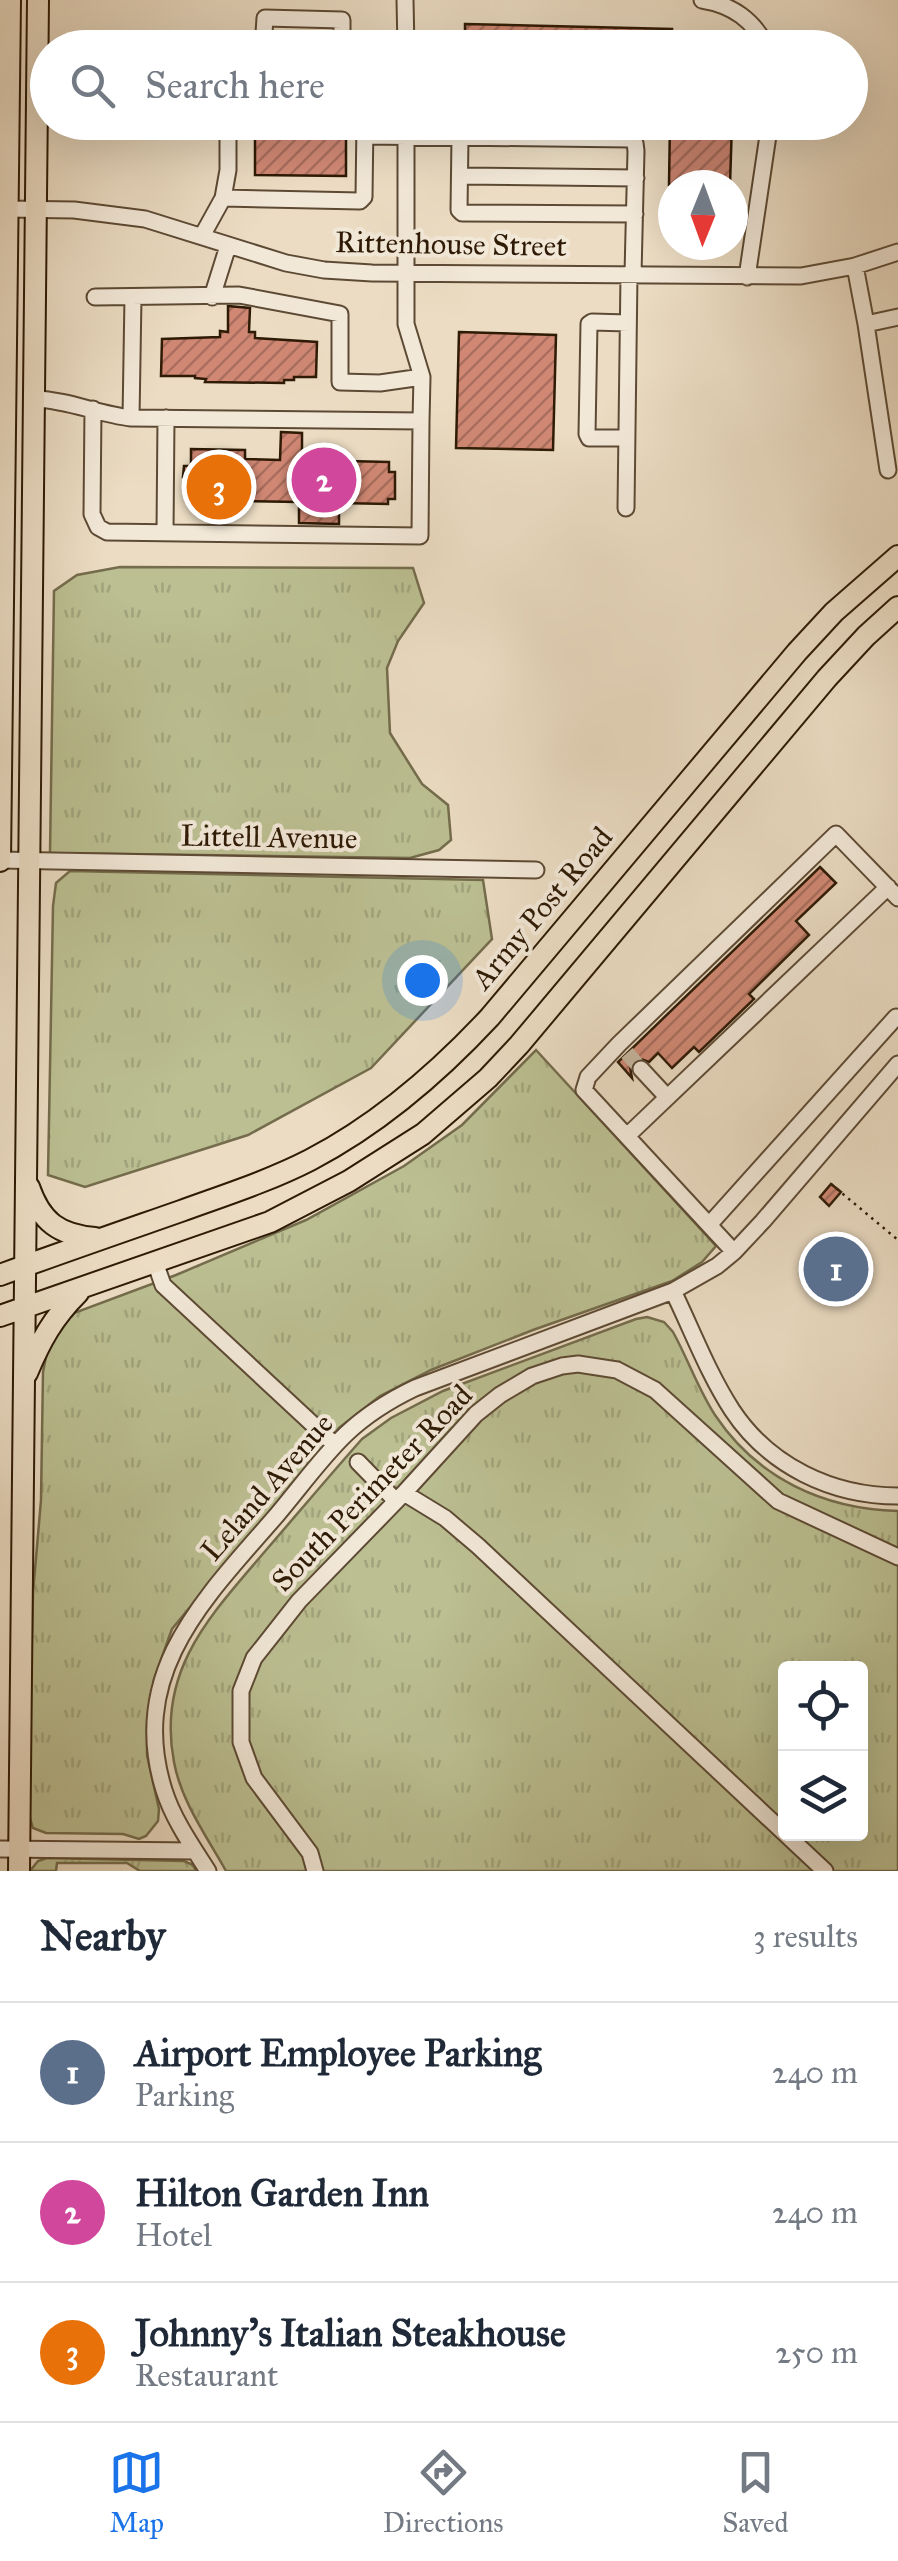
<!DOCTYPE html>
<style>
body{margin:0;font-family:"IM FELL Great Primer",serif;background:#f6f6f7;color:#1f2937}
.controls{position:absolute;right:30px;bottom:30px;display:grid;overflow:hidden;border-radius:10px;box-shadow:0 10px 40px #0002}
.controls button{width:90px;height:90px;display:grid;place-items:center;padding:0;border:0;border-bottom:2px solid #e0e1e3;background:#fff;color:#1f2937;font:50px sans-serif}
.compass{position:absolute;left:658px;top:170px;width:90px;height:90px;border-radius:50%;background:#fff;box-shadow:0 10px 40px #0002;rotate:181deg}
.you{position:absolute;left:422px;top:980px;width:35px;height:35px;margin:-25px;border:8px solid #fff;border-radius:50%;background:#1a73e8;box-shadow:0 0 0 15px #1a73e833}
.badge{display:grid;place-items:center;width:65px;height:65px;border-radius:50%;background:#1a73e8;color:#fff;font-size:32px;font-weight:700}
.pin{position:absolute;translate:-50% -50%;border:5px solid #fff;box-shadow:0 2px 10px #0006}
.list{margin:0;padding:0;list-style:none}
h2{display:flex;justify-content:space-between;align-items:center;height:130px;margin:0;padding:0 40px;font-size:42px}
h2 small{font-size:32px;font-weight:400;color:#747a83}
.list li{display:grid;grid-template-columns:65px 1fr auto;gap:30px;align-items:center;box-sizing:border-box;height:140px;padding:0 40px;border-top:2px solid #e0e1e3}
.list b{display:block;font-size:38px;white-space:nowrap}
.list p{margin:0;font-size:32px;white-space:nowrap;color:#747a83}
.list em{font-size:32px;font-style:normal;color:#747a83}
.icon{flex:none;width:55px;height:55px;fill:none;stroke:currentColor;stroke-width:2;stroke-linecap:round;stroke-linejoin:round}
.map{position:relative;flex:none;width:898px;height:1871px;overflow:hidden}
.search{position:absolute;background:#fff;box-shadow:0 10px 40px #0002;left:30px;right:30px;top:30px;height:110px;display:flex;align-items:center;gap:25px;box-sizing:border-box;padding:0 35px;border-radius:55px;color:#747a83;font-size:38px}
.sheet{height:550px;background:#fff}
nav{display:flex;justify-content:space-around;align-items:center;box-sizing:border-box;height:140px;border-top:2px solid #e0e1e3;background:#fff;font-size:28px;color:#747a83}
nav a{display:grid;justify-items:center;gap:5px}
nav .on{color:#1a73e8}
.map>svg:first-child{display:block}
.grass{fill:url(#grass-tufts);stroke:#746c4c;stroke-width:2.5;fill-rule:evenodd}
.building{fill:url(#building-hatch);stroke:#2e1a05;stroke-width:2.5}
.lines{fill:none;stroke-linecap:round;stroke-linejoin:round}
.minor-tunnel{stroke:#c5b59d;stroke-width:15;stroke-dasharray:15 8;stroke-linecap:butt}
.minor-casing{stroke:#5d4a34;stroke-width:19}
.major-casing{stroke:#2e1a05;stroke-width:24}
.path{stroke:#2e1a05;stroke-width:2.5;stroke-dasharray:2.5 5;stroke-linecap:butt}
.minor{stroke:#f2e8d8;stroke-width:15}
.major{stroke:#ebdcc3;stroke-width:20}
.labels{text-anchor:middle;stroke-width:8;stroke-linejoin:round;paint-order:stroke}
.street-label{font-size:30px;fill:#2e1a05;stroke:#f2e8d8}
</style>
<div class="map">
<svg width="898" height="1871" viewBox="0 0 898 1871">
<defs>
<pattern id="grass-tufts" width="24" height="20" patternUnits="userSpaceOnUse" patternTransform="scale(2.5)"><rect width="24" height="20" fill="#bbbf92"/><path d="M3 7l-1-3M5 7V3M7 7l1-3M15 17l-1-3M17 17v-4M19 17l1-3" fill="none" stroke="#a1a47c"/></pattern>
<pattern id="building-hatch" width="6" height="6" patternUnits="userSpaceOnUse" patternTransform="scale(2.5)"><rect width="6" height="6" fill="#d08874"/><path d="M-1 1l2-2M0 6l6-6M5 7l2-2" fill="none" stroke="#a96e5d"/></pattern>
</defs>
<rect width="100%" height="100%" fill="#ebdcc3"/>
<filter id="stains"><feTurbulence type="fractalNoise" baseFrequency=".002" numOctaves="4"/><feColorMatrix values="0 0 0 0 .2 0 0 0 0 .09 0 0 0 0 .02 0 0 0 .5 -.17"/></filter>
<radialGradient id="worn" r=".72"><stop offset=".6" stop-color="#630" stop-opacity="0"/><stop offset="1" stop-color="#630" stop-opacity=".3"/></radialGradient>
<!-- grass -->
<path class="grass" d="M120 567 413 568 424 603 398 641 387 668 390 733 422 784 448 805 451 840 439 850 410 858 50 853 54 591 77 575Z
M70 871 483 880 492 939 371 1068 248 1135 85 1187 48 1175 53 906 56 883Z
M536 1050 716 1246 702 1262 672 1281 533 1330 431 1370 380 1396 339 1428 172 1629 154 1679 147 1725V1755L159 1809 158 1821 146 1836 139 1839 123 1834 46 1833 33 1828 28 1812 33 1593 41 1500 43 1372 48 1347 58 1327 74 1313 176 1275 306 1220 404 1166 462 1125Z
M647 1317 664 1322 673 1332C688 1359 698 1389 715 1415 757 1478 823 1509 898 1511V1871H226C207 1837 181 1801 174 1762 156 1669 212 1614 267 1549 299 1512 330 1475 362 1439L391 1418 443 1391 636 1319ZM786 1669H860V1834H786Z
M47 1858 184 1861 193 1865 196 1871H140L127 1863H57L56 1871H30L38 1861Z"/>
<!-- building -->
<path class="building" d="M465 24 672 29 671 48H465Z
M255 122H346V176L255 175Z
M670 122H732L730 185H669Z
M228 306 250 308 249 332H255V338L317 342 316 377H294V380H284V383L205 382 206 379 195 378V376H161L162 339 220 337V331L228 332Z
M459 332 556 335 553 450 456 448Z
M281 432 302 433V460L389 462V472H395V499H388V504L339 503V524L299 523V502L243 501 239 511 193 510V493H188V477H183L184 466H191V449L245 450V459L280 460Z
M820 867 836 883 796 921 809 935 749 994 754 999 699 1052 694 1047 672 1068 658 1053 649 1062 638 1058 630 1067 632 1078 618 1062Z
M831 1184 841 1192 829 1206 820 1197Z"/>
<g class="lines">
<!-- minor-tunnel -->
<path class="minor-tunnel" d="M627 1053 641 1069"/>
<!-- minor casing -->
<g class="minor-casing">
<path id="minor" d="M405 0 406 48
M702 0C733 5 753 20 768 48
M263 48 265 18 342 20V48
M365 136 630 139 635 143 636 151 633 274
M460 137 459 210 462 213 635 214
M460 176 636 178
M223 198 360 201 364 197 365 122
M8 209 74 210 145 219 286 263 324 270 372 273 801 276 855 266 898 252
M202 236 223 198 228 170V122
M855 266 866 324 898 317
M747 277 770 122
M95 297 239 295 340 314V382L380 383 422 377
M212 297 228 246
M866 324 888 470
M35 399C68 400 98 414 131 418L421 421 422 377 406 324V122
M93 409 92 514 98 527 107 532 420 536 421 421
M131 418 133 297
M626 438H589L587 434 589 324 592 322 628 323
M626 508 629 274
M165 533 166 418
M0 860 536 870
M641 1069 667 1097
M627 1136 888 887
M709 1225 896 1017
M734 1252 584 1090 588 1077 619 1044 836 834 898 898
M155 1262 163 1285 335 1445
M673 1291C692 1330 708 1373 732 1410 769 1466 832 1496 898 1496
M358 1462 396 1501
M404 1493 445 1518 478 1546 825 1871
M0 1849 195 1851
M208 1871C192 1846 173 1819 164 1790 127 1672 206 1597 276 1516 299 1489 321 1458 346 1434 366 1415 390 1400 415 1388L673 1291 717 1266 734 1252 763 1221 898 1064
M315 1871 310 1853 254 1778 241 1742V1691L254 1658 299 1601 404 1493 476 1414 500 1395 532 1376 562 1366 578 1364 617 1370 655 1390 778 1501 898 1557"/>
</g>
<!-- major casing -->
<g class="major-casing">
<path id="major" d="M0 861 10 0
M29 1187C41 1222 59 1235 95 1238
M0 1275C60 1253 121 1232 181 1211 225 1195 269 1181 310 1160 379 1124 437 1074 490 1017L797 652 834 612 898 556
M0 1316 270 1222 349 1181 423 1134 488 1078 519 1045 827 678 866 636 898 607
M27 1373C41 1340 53 1318 78 1293
M19 1871 38 0"/>
</g>
<!-- path -->
<path class="path" d="M831 1184 898 1240"/>
<!-- minor -->
<use href="#minor" class="minor"/>
<!-- major -->
<use href="#major" class="major"/>
</g>
<g class="labels">
<!-- street labels -->
<g class="street-label">
<text transform="translate(451 244) rotate(1)" y="10">Rittenhouse Street</text>
<text transform="translate(269 837) rotate(1)" y="10">Littell Avenue</text>
<text transform="translate(542 908) rotate(-50)" y="10">Army Post Road</text>
<text transform="translate(267 1487) rotate(-49)" y="10">Leland Avenue</text>
<text transform="translate(372 1488) rotate(-46)" y="10">South Perimeter Road</text>
</g>
</g>
<rect width="100%" height="100%" filter="url(#stains)"/>
<rect width="100%" height="100%" fill="url(#worn)"/>
</svg>
<div class="controls">
<button><svg class="icon" aria-label="locate" viewBox="0 0 24 24"><circle cx="12" cy="12" r="6"/><path d="M12 2v4M12 18v4M2 12h4M18 12h4"/></svg></button>
<button><svg class="icon" aria-label="layers" viewBox="0 0 24 24"><path d="M12 4l9 5-9 5-9-5zM3 14l9 5 9-5"/></svg></button>
</div>
<svg class="compass" viewBox="-18 -18 36 36"><path d="M0-13l5 13h-10z" fill="#e53935"/><path d="M0 13l5-13h-10z" fill="#747a83"/></svg>
<div class="you"></div>
<div class="pin badge" style="left:836px;top:1269px;background:#5c6f8a">1</div>
<div class="pin badge" style="left:324px;top:480px;background:#d1479c">2</div>
<div class="pin badge" style="left:219px;top:487px;background:#e8710a">3</div>
<div class="search"><svg class="icon" aria-label="search" viewBox="0 0 24 24"><circle cx="10" cy="10" r="6"/><path d="M15 15l6 6"/></svg>Search here</div>
</div>
<section class="sheet">
<h2>Nearby<small>3 results</small></h2>
<ul class="list">
<li><span class="badge" style="background:#5c6f8a">1</span><div><b>Airport Employee Parking</b><p>Parking</p></div><em>240 m</em></li>
<li><span class="badge" style="background:#d1479c">2</span><div><b>Hilton Garden Inn</b><p>Hotel</p></div><em>240 m</em></li>
<li><span class="badge" style="background:#e8710a">3</span><div><b>Johnny's Italian Steakhouse</b><p>Restaurant</p></div><em>250 m</em></li>
</ul>
</section>
<nav>
<a class="on"><svg class="icon" aria-label="map" viewBox="0 0 24 24"><path d="M3 6l6-2 6 2 6-2v14l-6 2-6-2-6 2zM9 4v14M15 6v14"/></svg>Map</a>
<a><svg class="icon" aria-label="directions" viewBox="0 0 24 24"><path d="M12 3l9 9-9 9-9-9zM9 14v-3h6M13 9l2 2-2 2"/></svg>Directions</a>
<a><svg class="icon" aria-label="saved" viewBox="0 0 24 24"><path d="M7 4h10v16l-5-4-5 4z"/></svg>Saved</a>
</nav>
